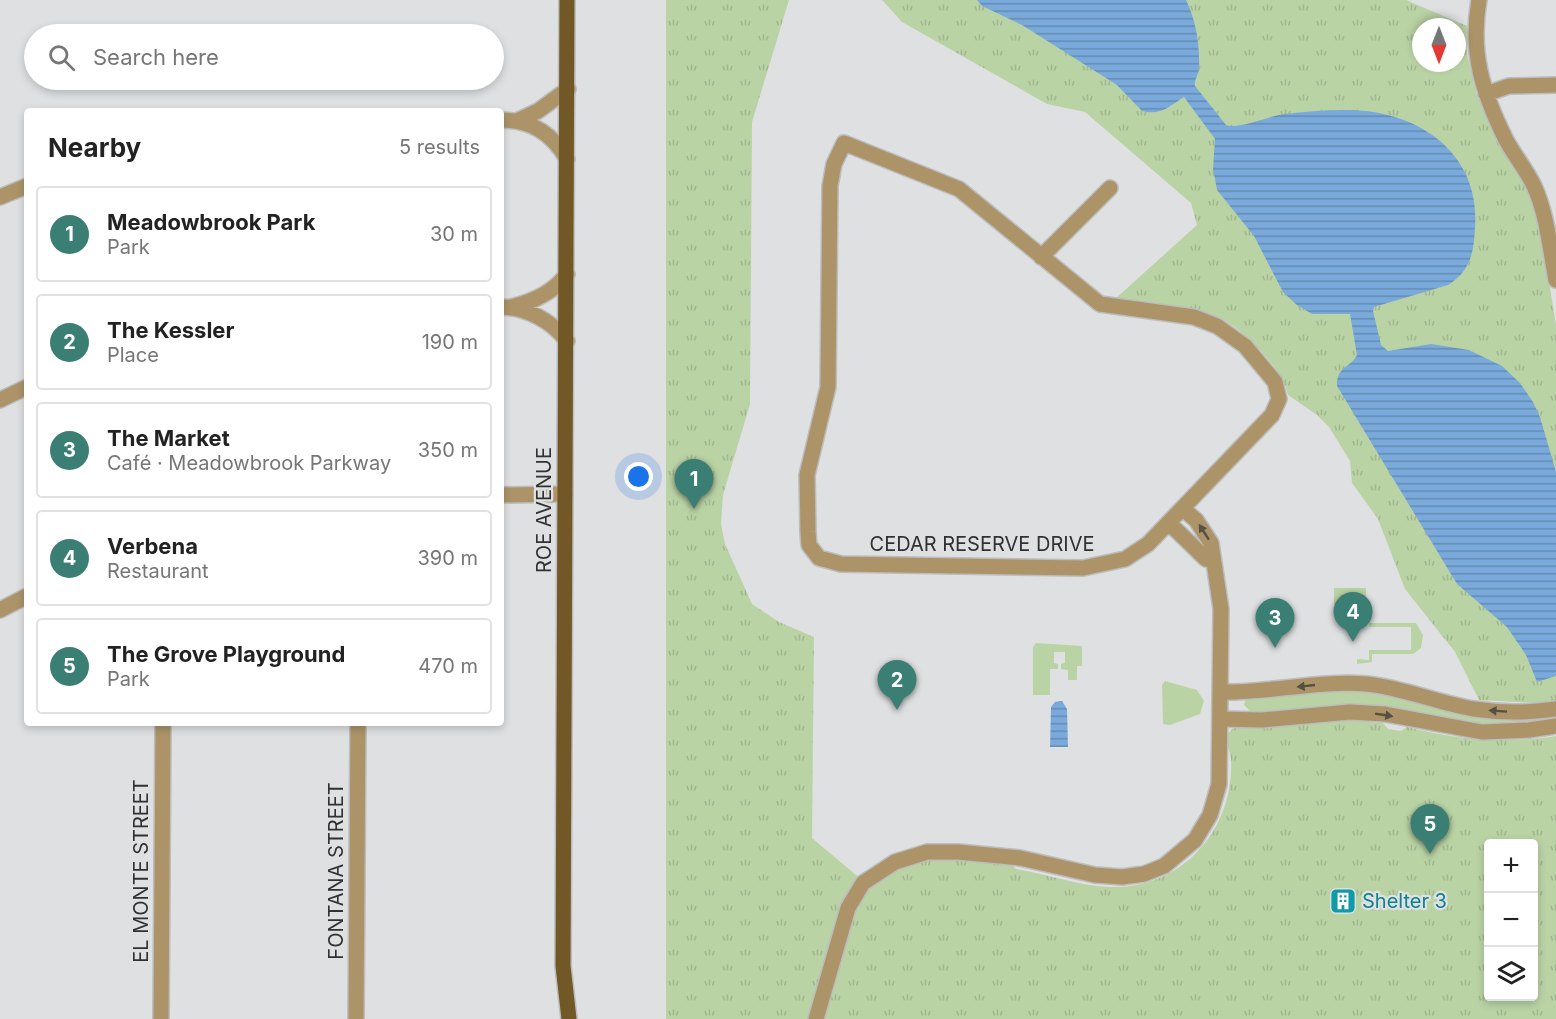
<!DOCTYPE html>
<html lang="en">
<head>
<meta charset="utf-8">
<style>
	:root { --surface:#fff; --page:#f2f2f2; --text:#222; --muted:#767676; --line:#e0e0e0; --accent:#3b7f74 }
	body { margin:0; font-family:Inter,sans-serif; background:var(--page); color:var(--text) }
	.controls { position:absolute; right:18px; bottom:18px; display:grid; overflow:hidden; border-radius:6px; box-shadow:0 3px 9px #0003 }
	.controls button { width:54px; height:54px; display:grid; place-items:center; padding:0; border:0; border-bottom:2px solid var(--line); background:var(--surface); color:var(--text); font:30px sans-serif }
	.compass { position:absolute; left:1412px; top:18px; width:54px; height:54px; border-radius:50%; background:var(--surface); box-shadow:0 3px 9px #0003; rotate:180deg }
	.you { position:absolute; left:639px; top:477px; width:21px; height:21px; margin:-15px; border:4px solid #fff; border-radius:50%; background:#1a73e8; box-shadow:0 0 0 9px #1a73e833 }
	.badge { display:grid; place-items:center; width:39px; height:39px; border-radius:50%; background:var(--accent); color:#fff; font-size:20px; font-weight:700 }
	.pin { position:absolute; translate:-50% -50px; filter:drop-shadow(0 2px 3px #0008) }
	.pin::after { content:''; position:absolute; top:32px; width:21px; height:18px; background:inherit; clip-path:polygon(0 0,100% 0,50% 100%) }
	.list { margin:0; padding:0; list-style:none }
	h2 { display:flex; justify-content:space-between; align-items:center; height:78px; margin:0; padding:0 24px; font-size:26px }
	h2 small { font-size:20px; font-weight:400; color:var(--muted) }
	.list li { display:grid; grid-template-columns:39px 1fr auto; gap:18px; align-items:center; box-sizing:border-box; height:96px; margin:0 12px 12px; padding:0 12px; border:2px solid var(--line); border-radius:6px }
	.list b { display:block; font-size:22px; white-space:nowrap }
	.list p { margin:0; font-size:20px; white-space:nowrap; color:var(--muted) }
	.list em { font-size:20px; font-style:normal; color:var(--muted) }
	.icon { flex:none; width:33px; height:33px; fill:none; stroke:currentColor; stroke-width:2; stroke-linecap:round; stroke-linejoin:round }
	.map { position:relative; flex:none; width:1556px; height:1019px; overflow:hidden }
	.search { position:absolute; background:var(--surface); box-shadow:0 3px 9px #0003; left:24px; top:24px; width:480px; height:66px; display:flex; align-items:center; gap:15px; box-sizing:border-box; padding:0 21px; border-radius:33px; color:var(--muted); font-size:22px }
	.panel { position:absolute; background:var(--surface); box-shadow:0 3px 9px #0003; left:24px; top:108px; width:480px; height:618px; border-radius:6px }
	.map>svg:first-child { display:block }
	.grass { fill:#bad3a5 }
	.park { fill:url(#park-tufts); fill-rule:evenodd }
	.water { fill:url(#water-rules) }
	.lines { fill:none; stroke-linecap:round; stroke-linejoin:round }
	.minor-casing { stroke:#bcbdbe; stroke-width:18 }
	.major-casing { stroke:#bcbdbe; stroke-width:18 }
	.minor { stroke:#ac9468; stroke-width:15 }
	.major { stroke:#715826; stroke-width:15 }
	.oneway { fill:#564f42 }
	.labels { text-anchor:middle; stroke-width:4.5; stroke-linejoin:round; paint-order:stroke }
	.street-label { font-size:20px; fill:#313132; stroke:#dfe0e1 }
	.culture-label { font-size:20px; fill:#0d838f; stroke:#dfe0e1; text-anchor:start }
</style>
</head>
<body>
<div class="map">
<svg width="1556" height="1019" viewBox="0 0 1556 1019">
	<defs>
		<pattern id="park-tufts" width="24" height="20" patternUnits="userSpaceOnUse" patternTransform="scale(1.5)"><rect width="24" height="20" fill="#bad3a5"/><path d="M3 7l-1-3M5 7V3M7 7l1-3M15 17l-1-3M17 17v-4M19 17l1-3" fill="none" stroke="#a0b68e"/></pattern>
		<pattern id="water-rules" width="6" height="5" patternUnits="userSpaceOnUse" patternTransform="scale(1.5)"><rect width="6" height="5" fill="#7aaadb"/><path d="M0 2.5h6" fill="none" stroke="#658bb2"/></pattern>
	</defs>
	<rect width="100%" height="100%" fill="#dfe0e1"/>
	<!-- grass -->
	<path class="grass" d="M1334,588H1366V605H1334Z
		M1369,623H1416L1423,635L1421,648L1413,654H1372V662L1357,664V659L1369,660V650H1411V627H1369Z
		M1036,643L1082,646V666H1077V680H1068V670L1061,669V664L1065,663V652H1054V663L1058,664V669H1050V695H1033V647Z
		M1165,681L1197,690L1204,701L1200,714L1170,725L1163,724L1162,685Z
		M1345,689L1556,714V721L1511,727L1251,712L1244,705L1246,698Z"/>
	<!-- park -->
	<path class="park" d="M666,0H789L752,122L750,404L723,495L721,524L725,544L752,604L779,622L814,637L812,838L869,886L904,864L939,857L1011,864L1016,869C1047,874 1079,886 1110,887C1181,890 1234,830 1231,761C1231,748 1219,735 1237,726L1346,720L1383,723L1388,729L1401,731L1407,727C1457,740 1505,744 1556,736V1019H666ZM1488,844H1534V996H1488Z
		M882,0H1406L1467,26V54L1476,92L1490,124L1529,190L1540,226L1556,325V704L1479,700L1455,652L1405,589L1378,519L1352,483L1350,461L1329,427L1317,415L1288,395C1284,377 1274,366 1262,352C1213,296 1178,313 1114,300L1197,225L1191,203L1085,112L1047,104L902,22ZM1421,27H1457V63H1421Z"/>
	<!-- water -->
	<path class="water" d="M977,0H1186C1196,20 1200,45 1199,68C1199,75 1194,79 1195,86L1226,125C1238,130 1269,116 1284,114C1303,112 1323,110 1343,110C1413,108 1481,150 1475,227C1474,251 1471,271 1448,285L1374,307L1373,311L1381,345L1388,351L1431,344L1469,350L1502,366L1520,383L1533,402L1540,417L1556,472V676L1537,682L1526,655L1507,627L1457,584L1337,386C1336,367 1350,368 1357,355L1350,314H1312L1297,305L1283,292L1254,236L1217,190L1213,169L1215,139L1184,97C1170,106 1160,116 1142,111L1117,85L1022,25L982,6Z
		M1062,701L1067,709L1068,747H1050L1051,707L1055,702Z"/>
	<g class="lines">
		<defs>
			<path id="minor" d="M1479,0C1470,52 1482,91 1505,138C1513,154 1526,169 1534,186C1547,214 1550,249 1556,280
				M1486,94L1509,86L1556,85
				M501,120C531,120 552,133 567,159
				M519,120L538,111L568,89
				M844,143L959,189L1100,304L1194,317L1217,326L1245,346L1275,382L1279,399L1272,415L1148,544L1125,559L1083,568L841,564L819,558L809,545L808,532L807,475L828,387L830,186L834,164Z
				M0,197L27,186
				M1041,257L1110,188
				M501,307C526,307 552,321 567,341
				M511,307C532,302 554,292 567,274
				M0,400L27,387
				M501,495L565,494
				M1169,523L1206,559L1213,561
				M0,610L27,596
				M1221,692C1270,693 1318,680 1367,684C1404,688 1438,703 1474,709C1501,713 1529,713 1556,709
				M1221,719L1262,720L1350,712L1385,714L1482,732L1529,730L1556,726
				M161,1019L163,723
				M356,1019L358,723
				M816,1019L848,908L863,883L895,862L927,852H958L1020,858L1095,875L1122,877L1144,874L1164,866L1195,840L1210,815L1219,784L1221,609L1211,543L1196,520L1183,509"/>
			<path id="major" d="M567,0L563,966L569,1019"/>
		</defs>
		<!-- minor casing -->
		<use href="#minor" class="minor-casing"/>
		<!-- major casing -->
		<use href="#major" class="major-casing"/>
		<!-- minor -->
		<use href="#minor" class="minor"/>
		<!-- major -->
		<use href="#major" class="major"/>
	</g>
	<!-- one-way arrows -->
	<defs><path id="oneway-solid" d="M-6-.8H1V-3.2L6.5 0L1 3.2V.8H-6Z" transform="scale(1.5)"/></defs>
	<g class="oneway">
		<use href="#oneway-solid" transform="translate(1204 532) rotate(-123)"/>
		<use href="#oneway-solid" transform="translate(1306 686) rotate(174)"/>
		<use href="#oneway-solid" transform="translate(1498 711) rotate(-176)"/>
		<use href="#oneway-solid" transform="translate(1384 715) rotate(9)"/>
	</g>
	<!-- icons -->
	<defs>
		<symbol id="building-square" viewBox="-11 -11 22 22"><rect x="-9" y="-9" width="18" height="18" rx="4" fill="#0f9aa8" stroke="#dfe0e1"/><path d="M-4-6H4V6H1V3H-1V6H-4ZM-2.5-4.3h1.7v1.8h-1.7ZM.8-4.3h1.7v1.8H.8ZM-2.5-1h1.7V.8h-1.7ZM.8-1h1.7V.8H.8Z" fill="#fff"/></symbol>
	</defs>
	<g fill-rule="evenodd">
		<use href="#building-square" x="1328" y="886" width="30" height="30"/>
	</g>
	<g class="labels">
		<!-- street labels -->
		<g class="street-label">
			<text transform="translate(544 510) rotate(-90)" y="7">ROE AVENUE</text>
			<text x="982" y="551">CEDAR RESERVE DRIVE</text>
			<text transform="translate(141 871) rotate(-90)" y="7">EL MONTE STREET</text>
			<text transform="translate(336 871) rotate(-90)" y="7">FONTANA STREET</text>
		</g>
		<!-- culture labels -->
		<g class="culture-label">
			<text x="1362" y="908">Shelter 3</text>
		</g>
	</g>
</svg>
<div class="controls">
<button>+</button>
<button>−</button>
<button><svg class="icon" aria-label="layers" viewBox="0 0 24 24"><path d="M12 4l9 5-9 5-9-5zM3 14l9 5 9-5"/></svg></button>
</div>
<svg class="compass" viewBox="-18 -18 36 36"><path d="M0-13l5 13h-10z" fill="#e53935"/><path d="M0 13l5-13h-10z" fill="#767676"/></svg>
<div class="you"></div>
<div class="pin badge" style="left:694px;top:509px">1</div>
<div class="pin badge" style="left:897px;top:710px">2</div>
<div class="pin badge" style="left:1275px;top:648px">3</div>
<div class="pin badge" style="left:1353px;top:642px">4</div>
<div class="pin badge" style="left:1430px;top:854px">5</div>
<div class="search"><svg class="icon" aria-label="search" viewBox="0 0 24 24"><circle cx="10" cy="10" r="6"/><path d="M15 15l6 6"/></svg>Search here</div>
<section class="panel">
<h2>Nearby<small>5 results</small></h2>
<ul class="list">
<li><span class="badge">1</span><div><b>Meadowbrook Park</b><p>Park</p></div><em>30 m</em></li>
<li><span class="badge">2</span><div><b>The Kessler</b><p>Place</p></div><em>190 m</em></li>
<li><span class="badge">3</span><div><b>The Market</b><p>Café · Meadowbrook Parkway</p></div><em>350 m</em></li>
<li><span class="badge">4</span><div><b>Verbena</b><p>Restaurant</p></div><em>390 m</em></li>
<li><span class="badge">5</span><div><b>The Grove Playground</b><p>Park</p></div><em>470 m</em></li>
</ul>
</section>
</div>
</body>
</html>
